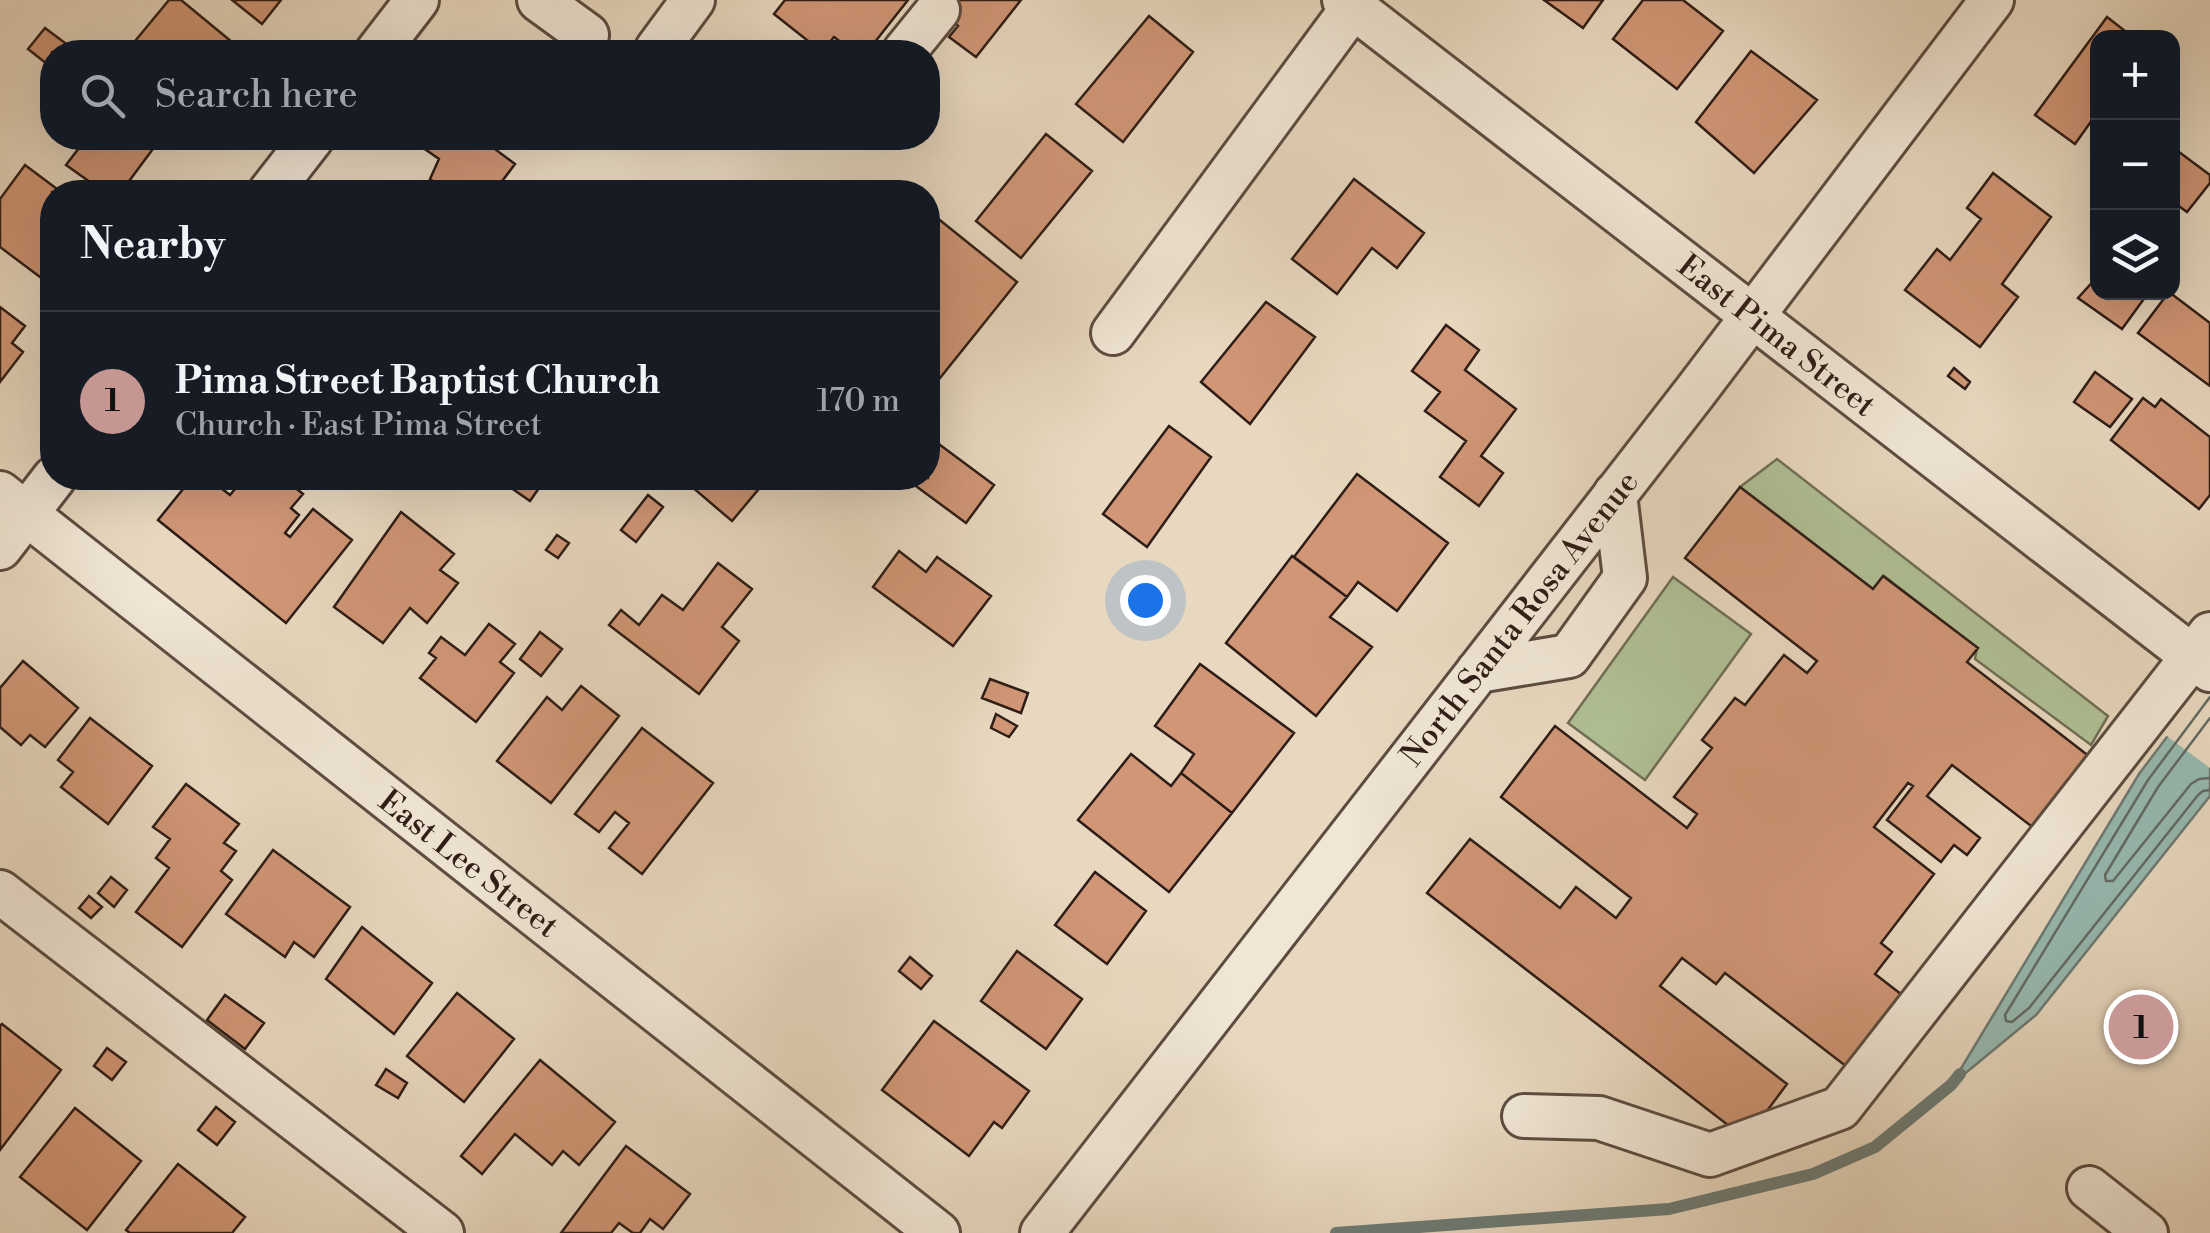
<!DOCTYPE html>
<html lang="en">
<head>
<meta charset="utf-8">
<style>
	:root { --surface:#171b24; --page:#20242c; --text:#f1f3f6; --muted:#9ea1a6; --line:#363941; --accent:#c59692 }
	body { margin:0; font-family:"Libre Bodoni",serif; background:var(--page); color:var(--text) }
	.controls { position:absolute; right:30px; top:30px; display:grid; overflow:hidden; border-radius:20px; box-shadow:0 10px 40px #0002 }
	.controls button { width:90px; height:90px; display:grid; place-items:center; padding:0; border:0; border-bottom:2px solid var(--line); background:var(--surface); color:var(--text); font:50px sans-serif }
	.you { position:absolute; left:1145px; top:600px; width:35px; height:35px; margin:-25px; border:8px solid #fff; border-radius:50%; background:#1a73e8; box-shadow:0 0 0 15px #1a73e833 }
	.badge { display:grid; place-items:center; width:65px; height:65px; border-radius:50%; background:var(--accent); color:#111; font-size:32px; font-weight:700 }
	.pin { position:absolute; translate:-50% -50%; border:5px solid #fff; box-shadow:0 2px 10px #0006 }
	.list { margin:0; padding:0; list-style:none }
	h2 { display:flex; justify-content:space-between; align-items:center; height:130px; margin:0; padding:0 40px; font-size:42px }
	h2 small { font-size:32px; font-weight:400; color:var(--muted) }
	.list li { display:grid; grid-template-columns:65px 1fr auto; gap:30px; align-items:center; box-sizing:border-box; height:180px; padding:0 40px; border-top:2px solid var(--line) }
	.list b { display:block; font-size:38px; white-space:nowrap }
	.list p { margin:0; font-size:32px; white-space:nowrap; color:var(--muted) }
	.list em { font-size:32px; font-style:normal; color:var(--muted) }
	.icon { flex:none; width:55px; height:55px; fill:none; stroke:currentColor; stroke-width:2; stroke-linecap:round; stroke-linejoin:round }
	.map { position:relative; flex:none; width:2210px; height:1233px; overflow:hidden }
	.search { position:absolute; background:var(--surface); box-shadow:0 10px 40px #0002; left:40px; top:40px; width:900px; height:110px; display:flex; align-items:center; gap:25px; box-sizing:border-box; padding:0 35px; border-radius:40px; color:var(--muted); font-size:38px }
	.panel { position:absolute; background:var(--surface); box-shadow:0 10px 40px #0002; left:40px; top:180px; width:900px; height:310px; border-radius:40px }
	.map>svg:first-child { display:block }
	.green { fill:#b0c096; stroke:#6f6e56; stroke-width:2.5 }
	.water { fill:#97bab2; stroke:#6d7b74; stroke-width:2.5 }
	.pier { fill:#e8d8bf }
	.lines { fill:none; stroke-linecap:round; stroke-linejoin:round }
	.shore { stroke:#626c64; stroke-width:2.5 }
	.stream { stroke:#6d7b74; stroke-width:12 }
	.building { fill:#d09676; stroke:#2e1d16; stroke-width:2.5 }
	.minor-casing { stroke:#5c4c40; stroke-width:48 }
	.minor { stroke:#f0e6d5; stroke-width:42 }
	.labels { text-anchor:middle; stroke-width:8; stroke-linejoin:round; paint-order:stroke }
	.street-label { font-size:32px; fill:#2e1d16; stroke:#f0e6d5 }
</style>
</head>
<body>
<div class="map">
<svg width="2210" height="1233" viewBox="0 0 2210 1233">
	<rect width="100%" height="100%" fill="#e8d8bf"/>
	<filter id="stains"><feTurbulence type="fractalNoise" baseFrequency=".002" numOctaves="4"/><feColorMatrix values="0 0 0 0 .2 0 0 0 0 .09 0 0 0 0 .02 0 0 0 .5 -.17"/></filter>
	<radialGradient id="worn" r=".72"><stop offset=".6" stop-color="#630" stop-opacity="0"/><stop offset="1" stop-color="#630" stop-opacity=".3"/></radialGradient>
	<!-- green -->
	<path class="green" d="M1777,459L2108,716L2091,745L1975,659L1977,648L1884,576L1873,589L1740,487Z
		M1673,577L1751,634L1645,780L1568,723Z"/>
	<!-- water -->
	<path class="water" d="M2210,680V796L2036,1015L1951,1085L2139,774Z"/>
	<!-- pier -->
	<path class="pier" d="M2210,675V768L2164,734L2206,677Z"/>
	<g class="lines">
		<!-- shore -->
		<path class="shore" d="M2210,697L2148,780L2005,1015L2006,1021L2012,1022L2029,1008L2198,795L2203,791L2210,790
			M2210,718L2158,787L2105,875L2106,881H2113L2191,784L2199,779L2210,778"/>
		<!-- stream -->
		<path class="stream" d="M1336,1233L1669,1209L1813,1174L1875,1147L1951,1085L1960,1074"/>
	</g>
	<!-- building -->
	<path class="building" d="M169,0H181L238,47L234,52H126Z
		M232,0H281L262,24Z
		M785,0H908L867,52H854L834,37L822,52L774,14Z
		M925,0H1021L976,57L949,37L958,26Z
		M1544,0H1603L1583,28Z
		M1643,0H1683L1723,31L1677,89L1613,39Z
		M1149,16L1193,52L1123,142L1076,104Z
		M2107,17L2134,38H2098V118L2095,116L2075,144L2035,115Z
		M45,28L77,52H52V68L28,49Z
		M1751,51L1817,100L1754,173L1696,122Z
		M1046,134L1092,171L1021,258L976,221Z
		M72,138H161L121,192H104L66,165L82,144Z
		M409,138H480L515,164L494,192H448L430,179L439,159Z
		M2179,152L2210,175V183L2187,212L2172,201V161Z
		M25,165L61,192H52V286L0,247V199Z
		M1993,173L2051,217L2002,284L2018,297L1980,347L1905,290L1937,249L1950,260L1981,219L1967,208Z
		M1354,179L1424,233L1397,268L1372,248L1337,294L1292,259Z
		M931,213L1017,282L928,393V217Z
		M2098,276V292H2141L2146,296L2122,329L2078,298Z
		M2169,292L2210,323V386L2138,333Z
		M1266,302L1315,337L1250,424L1201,382Z
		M0,307L25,326L12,343L23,352L0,382Z
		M1446,325L1479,350L1465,370L1516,409L1481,456L1503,473L1479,506L1440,477L1466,441L1425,411L1440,392L1412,371Z
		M1954,368L1970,382L1965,389L1948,376Z
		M2095,372L2132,399L2110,427L2074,402Z
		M2143,398L2155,407L2161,399L2210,437V495L2199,509L2111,440Z
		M1169,426L1211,457L1147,547L1103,514Z
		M928,436L994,485L966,523L905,478H928Z
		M1357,474L1448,543L1397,611L1358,582L1347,597L1294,557Z
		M192,478H208L230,495L244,478H283L303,494L291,508L299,515L285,533L290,537L313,509L352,540L286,623L158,520Z
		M507,478H546L530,501L504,483Z
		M700,478H768L732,521L692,487Z
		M1740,487L1873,589L1883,576L1978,648L1967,662L2090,757L2035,829L1952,765L1927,796L1980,838L1967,855L1954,845L1941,862L1887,820L1913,786L1908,783L1874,827L1934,874L1881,943L1892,952L1875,974L1906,998L1851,1070L1725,973L1716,984L1682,958L1660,986L1787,1084L1746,1139L1427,893L1470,839L1560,908L1576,887L1616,918L1631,898L1501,797L1555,726L1687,828L1697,814L1674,797L1712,748L1702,740L1735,698L1745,705L1784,655L1807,673L1817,661L1685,558Z
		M648,495L663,507L636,542L621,530Z
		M401,512L454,554L440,570L458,583L427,623L410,608L383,643L334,607Z
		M557,535L569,543L558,558L546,550Z
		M899,551L926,572L937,557L991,596L953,646L873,587Z
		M1292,556L1347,597L1330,617L1372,647L1316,716L1226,643Z
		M718,563L752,589L722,627L739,641L699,694L609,625L621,610L639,625L662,595L683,610Z
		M489,624L515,644L500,662L514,673L476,722L420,678L436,658L429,653L441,637L465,655Z
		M540,632L562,649L541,676L520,659Z
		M23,661L78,708L45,747L30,735L21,745L0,727V688Z
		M1200,664L1294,733L1232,813L1181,773L1194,754L1155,726Z
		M990,679L1028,693L1021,713L982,698Z
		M581,686L619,716L551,803L497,761L547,697L562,710Z
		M996,714L1017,726L1009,737L991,728Z
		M90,718L152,766L108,824L61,787L73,772L58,760Z
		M642,728L713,783L642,874L609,848L629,823L615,812L599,832L575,814Z
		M1131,754L1171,786L1181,773L1232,813L1169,892L1078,820Z
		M186,784L239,824L224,843L236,851L221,871L232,880L182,947L136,912L169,868L156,858L170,839L153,827Z
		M273,850L350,907L314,957L294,942L285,957L226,914Z
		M1095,872L1146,911L1107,964L1055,925Z
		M111,877L127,890L114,907L98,893Z
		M89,896L102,907L91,918L79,908Z
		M362,927L432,983L394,1034L326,979Z
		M1017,951L1082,999L1046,1049L981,1001Z
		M910,957L932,976L921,989L899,971Z
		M457,993L514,1039L464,1102L407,1056Z
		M225,995L264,1023L245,1049L207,1020Z
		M934,1021L1029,1091L1002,1128L994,1122L969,1156L882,1090Z
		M2,1024L61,1070L0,1150V1026Z
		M107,1048L126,1062L112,1080L94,1066Z
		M540,1060L615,1122L579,1165L563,1151L552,1165L515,1134L482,1174L461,1156Z
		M386,1069L407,1083L398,1098L376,1085Z
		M216,1107L235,1122L217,1145L198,1130Z
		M75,1108L141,1161L87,1230L20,1177Z
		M626,1146L690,1194L663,1229L650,1219L640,1233H633L619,1223L611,1233H561Z
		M178,1164L245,1217L232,1233H130L126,1230Z"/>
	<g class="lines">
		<defs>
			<path id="minor" d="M539,0L587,35
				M1344,0L2210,670
				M657,49L693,0
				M377,52L417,0
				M904,52L938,10
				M270,192L312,138
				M1113,333L1353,7
				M0,493L938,1233
				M0,548L54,478
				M1478,671L1569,656L1625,578L1615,494
				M0,892L442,1233
				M1524,1116L1599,1118L1710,1155L1840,1108L2210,634
				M2089,1188L2146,1233
				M1042,1233L1695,392L1992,0"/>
		</defs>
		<!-- minor casing -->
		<use href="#minor" class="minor-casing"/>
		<!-- minor -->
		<use href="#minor" class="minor"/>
	</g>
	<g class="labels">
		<!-- street labels -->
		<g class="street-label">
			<text transform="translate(1777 335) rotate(38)" y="11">East Pima Street</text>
			<text transform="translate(1519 618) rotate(-52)" y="11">North Santa Rosa Avenue</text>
			<text transform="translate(469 863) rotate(38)" y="11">East Lee Street</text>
		</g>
	</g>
	<rect width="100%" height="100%" filter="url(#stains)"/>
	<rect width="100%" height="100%" fill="url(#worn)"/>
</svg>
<div class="controls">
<button>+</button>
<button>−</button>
<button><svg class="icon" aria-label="layers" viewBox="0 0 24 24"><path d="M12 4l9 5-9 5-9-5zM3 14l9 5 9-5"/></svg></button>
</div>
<div class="you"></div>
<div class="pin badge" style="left:2141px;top:1027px">1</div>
<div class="search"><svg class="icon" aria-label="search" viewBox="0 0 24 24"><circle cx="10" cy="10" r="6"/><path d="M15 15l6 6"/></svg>Search here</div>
<section class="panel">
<h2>Nearby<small></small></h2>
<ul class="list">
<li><span class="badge">1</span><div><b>Pima Street Baptist Church</b><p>Church · East Pima Street</p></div><em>170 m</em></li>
</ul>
</section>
</div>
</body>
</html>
